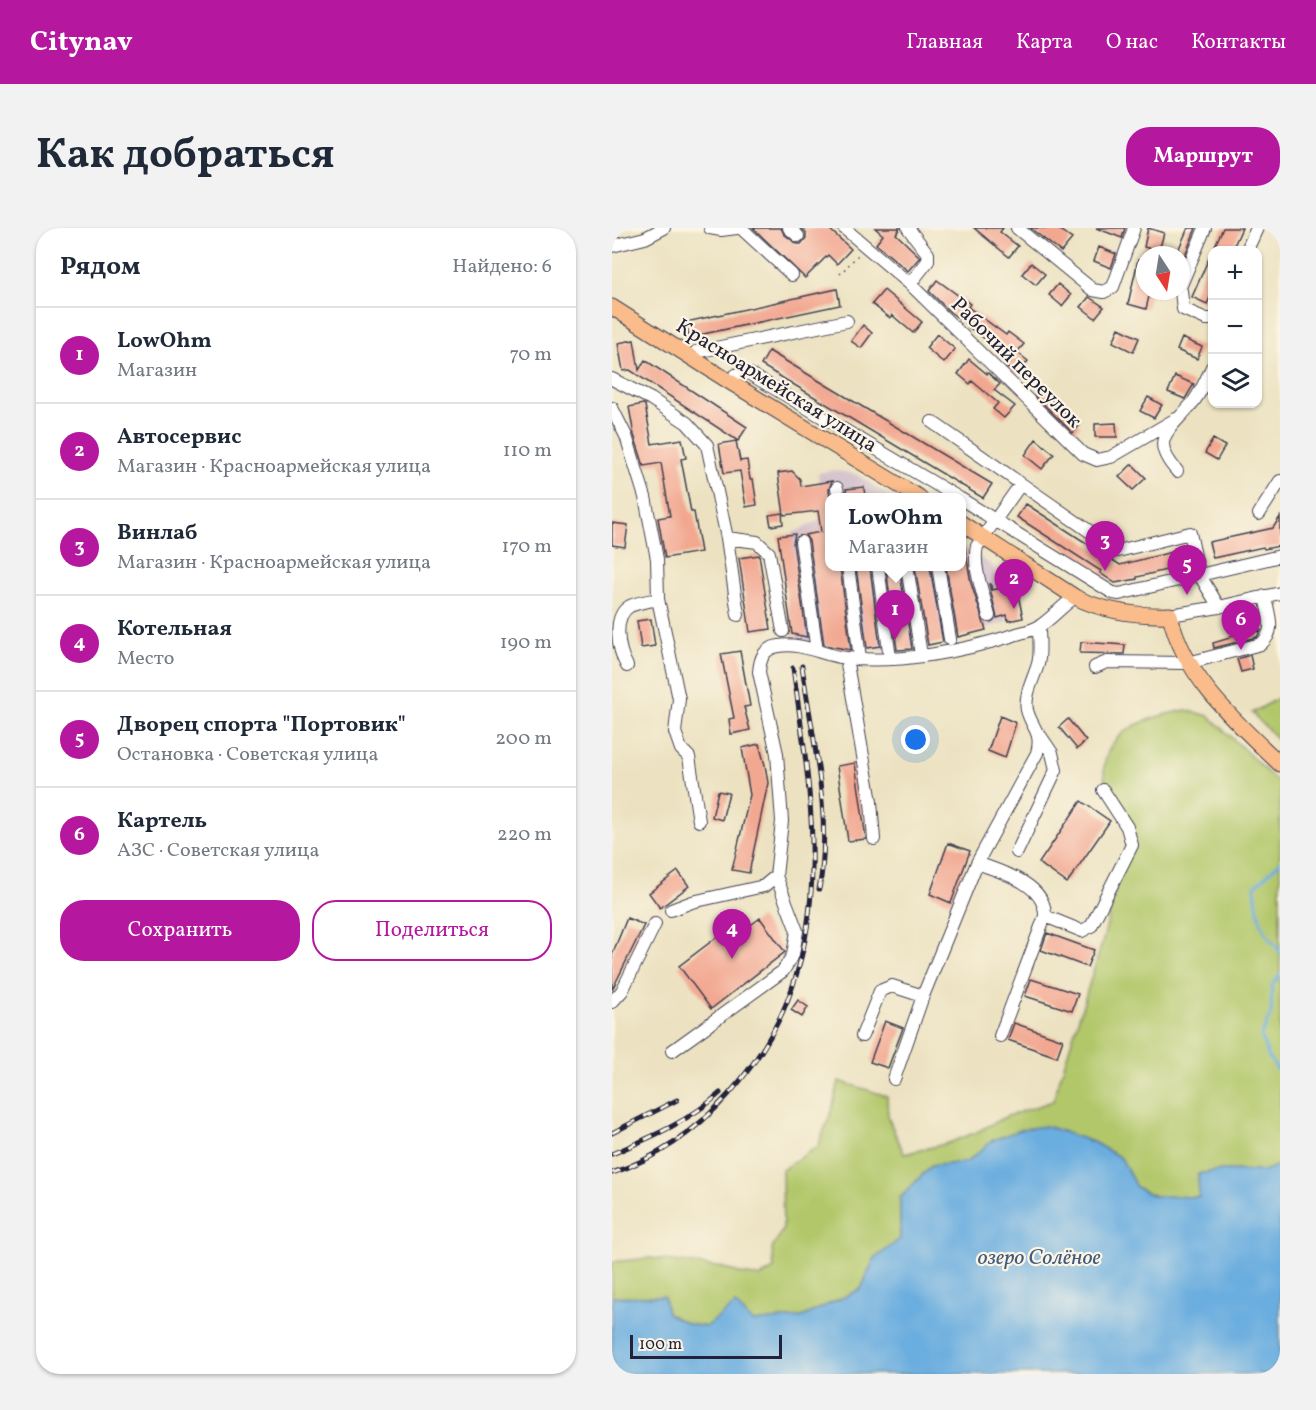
<!DOCTYPE html>
<html lang="ru">
<head>
<meta charset="utf-8">
<style>
	:root { --surface:#fff; --page:#f2f2f3; --text:#1f2937; --muted:#747a83; --line:#e0e1e3; --accent:#b5179e }
	body { margin:0; font-family:Vollkorn,serif; background:var(--page); color:var(--text) }
	.controls { position:absolute; right:18px; top:18px; display:grid; overflow:hidden; border-radius:12px; box-shadow:0 2px 4px #0004 }
	.controls button { width:54px; height:54px; display:grid; place-items:center; padding:0; border:0; border-bottom:2px solid var(--line); background:var(--surface); color:var(--text); font:30px sans-serif }
	.compass { position:absolute; left:524px; top:18px; width:54px; height:54px; border-radius:50%; background:var(--surface); box-shadow:0 2px 4px #0004; rotate:168deg }
	.scale { position:absolute; left:18px; bottom:15px; width:152px; box-sizing:border-box; padding-left:6px; border:3px solid #22223b; border-top:0; font-size:16px; line-height:21px; white-space:nowrap; color:#22223b; -webkit-text-stroke:4px #fcf5e5; paint-order:stroke }
	.you { position:absolute; left:304px; top:512px; width:21px; height:21px; margin:-15px; border:4px solid #fff; border-radius:50%; background:#1a73e8; box-shadow:0 0 0 9px #1a73e833 }
	.badge { display:grid; place-items:center; width:39px; height:39px; border-radius:50%; background:var(--accent); color:#fff; font-size:20px; font-weight:700 }
	.pin { position:absolute; translate:-50% -50px; filter:drop-shadow(0 2px 3px #0008) }
	.pin::after { content:''; position:absolute; top:32px; width:21px; height:18px; background:inherit; clip-path:polygon(0 0,100% 0,50% 100%) }
	.popup { position:absolute; left:213px; top:265px; width:141px; height:78px; box-sizing:border-box; display:grid; place-content:center; border-radius:12px; background:var(--surface); filter:drop-shadow(0 2px 4px #0005); font-size:20px; white-space:nowrap; color:var(--muted) }
	.popup b { font-size:22px; color:var(--text) }
	.popup::after { content:''; position:absolute; left:50%; top:100%; margin-left:-12px; border:12px solid transparent; border-top-color:var(--surface) }
	.list { margin:0; padding:0; list-style:none }
	h2 { display:flex; justify-content:space-between; align-items:center; height:78px; margin:0; padding:0 24px; font-size:26px }
	h2 small { font-size:20px; font-weight:400; color:var(--muted) }
	.list li { display:grid; grid-template-columns:39px 1fr auto; gap:18px; align-items:center; box-sizing:border-box; height:96px; padding:0 24px; border-top:2px solid var(--line) }
	.list b { display:block; font-size:22px; white-space:nowrap }
	.list p { margin:0; font-size:20px; white-space:nowrap; color:var(--muted) }
	.list em { font-size:20px; font-style:normal; color:var(--muted) }
	.actions { display:flex; gap:12px; padding:18px 24px }
	.actions a { flex:1; padding:14px 0; border:2px solid var(--accent); border-radius:24px; text-align:center; font-size:21px; color:var(--accent) }
	.actions .main { background:var(--accent); color:#fff }
	.icon { flex:none; width:33px; height:33px; fill:none; stroke:currentColor; stroke-width:2; stroke-linecap:round; stroke-linejoin:round }
	.map { position:relative; flex:none; width:668px; height:1146px; overflow:hidden; border-radius:24px }
	header { display:flex; align-items:center; gap:36px; box-sizing:border-box; height:84px; padding:0 30px; background:var(--accent); color:#fff }
	header strong { font-size:28px }
	nav { display:flex; gap:33px; margin-inline-start:auto; font-size:21px }
	.intro { display:flex; align-items:center; justify-content:space-between; box-sizing:border-box; height:144px; padding:0 36px }
	h1 { margin:0; font-size:42px }
	.button { padding:15px 27px; border-radius:24px; background:var(--accent); color:#fff; font-size:21px; font-weight:700 }
	main { display:flex; gap:36px; padding:0 36px }
	aside { flex:1; background:var(--surface); border-radius:24px; box-shadow:0 2px 4px #0004 }
	.map>svg:first-child { display:block }
	.industrial { fill:#d1bdcb }
	.green { fill:#b2c76b; stroke:#6a7453; stroke-width:1.5 }
	.water { fill:#6aaddf; stroke:#46688d; stroke-width:1.5 }
	.lines { fill:none; stroke-linecap:round; stroke-linejoin:round }
	.stream { stroke:#6aaddf; stroke-width:3 }
	.building { fill:#f2a791 }
	.minor-casing { stroke:#403f4f; stroke-width:14 }
	.major-casing { stroke:#403f4f; stroke-width:17 }
	.path { stroke:#403f4f; stroke-width:1.5; stroke-dasharray:1.5 4.5; stroke-linecap:butt }
	.minor { stroke:#fff; stroke-width:12 }
	.major { stroke:#f9bc8a; stroke-width:15 }
	.rail-casing { stroke:#22223b; stroke-width:5 }
	.rail { stroke:#fcf5e5; stroke-width:3; stroke-dasharray:9; stroke-linecap:butt }
	.labels { text-anchor:middle; stroke-width:4.5; stroke-linejoin:round; paint-order:stroke }
	.street-label { font-size:21px; fill:#22223b; stroke:#fcf5e5 }
	.water-label { font-size:22px; font-style:italic; fill:#3f5a7d; stroke:#fcf5e5 }
</style>
</head>
<body>
<header>
<strong>Citynav</strong>
<nav><a>Главная</a><a>Карта</a><a>О нас</a><a>Контакты</a></nav>
</header>
<div class="intro"><h1>Как добраться</h1><a class="button">Маршрут</a></div>
<main>
<aside>
<h2>Рядом<small>Найдено: 6</small></h2>
<ul class="list">
<li><span class="badge">1</span><div><b>LowOhm</b><p>Магазин</p></div><em>70 m</em></li>
<li><span class="badge">2</span><div><b>Автосервис</b><p>Магазин · Красноармейская улица</p></div><em>110 m</em></li>
<li><span class="badge">3</span><div><b>Винлаб</b><p>Магазин · Красноармейская улица</p></div><em>170 m</em></li>
<li><span class="badge">4</span><div><b>Котельная</b><p>Место</p></div><em>190 m</em></li>
<li><span class="badge">5</span><div><b>Дворец спорта &quot;Портовик&quot;</b><p>Остановка · Советская улица</p></div><em>200 m</em></li>
<li><span class="badge">6</span><div><b>Картель</b><p>АЗС · Советская улица</p></div><em>220 m</em></li>
</ul>
<div class="actions"><a class="main">Сохранить</a><a>Поделиться</a></div>
</aside>
<div class="map">
<svg width="668" height="1146" viewBox="0 0 668 1146">
	<rect width="100%" height="100%" fill="#fcf5e5"/>
	<filter id="ink" filterUnits="userSpaceOnUse"><feTurbulence type="fractalNoise" baseFrequency=".0167" numOctaves="2"/><feDisplacementMap in="SourceGraphic" scale="12" xChannelSelector="R" yChannelSelector="G"/><feConvolveMatrix kernelMatrix="1 2 1 2 8 2 1 2 1" color-interpolation-filters="sRGB"/></filter>
	<filter id="wash" filterUnits="userSpaceOnUse"><feTurbulence type="fractalNoise" baseFrequency=".008" numOctaves="4" result="noise"/><feDisplacementMap in="SourceGraphic" scale="24" xChannelSelector="R" yChannelSelector="G"/><feGaussianBlur stdDeviation="1.35" result="paint"/><feColorMatrix in="noise" values="0 0 0 0 0 0 0 0 0 0 0 0 0 0 0 0 0 1.4 0 .05"/><feComposite in="paint" operator="in"/></filter>
	<g filter="url(#wash)">
		<rect width="100%" height="100%" fill="#ece2c1"/>
		<!-- industrial -->
		<path class="industrial" d="M223,242L245,247L279,269L217,270V338H349V317L382,339L395,394L302,420L277,423L220,419L184,412L172,309L211,291L206,245Z"/>
		<!-- green -->
		<path class="green" d="M668,469V514L640,485Z
			M574,482L597,488L668,556V937L651,943L610,942L586,946L588,969L543,968L524,959L509,930L481,914L434,898L381,912L355,934L319,938L288,970V1012L262,1031L249,1061L190,1089L141,1094L123,1077L95,1099L76,1096L13,1068L0,1069V1034L39,1030L112,1040L130,1046L148,1049L162,1041L160,1021L171,1001L170,942L206,918L220,882L227,853L275,868L276,889L292,926L337,915L365,904L393,889L441,873L491,712L520,598C513,587 496,565 493,553C485,503 536,489 574,482Z"/>
		<!-- water -->
		<path class="water" d="M434,898L481,914L509,930L524,959L542,968L587,969L586,946L610,942L651,943L668,937V1146H0V1069L52,1068L55,1085L76,1096L94,1099L123,1076L141,1094L190,1089L249,1061L262,1031L288,1011V970L319,938L355,934L381,912L410,901Z"/>
		<g class="lines">
			<!-- stream -->
			<path class="stream" d="M668,634L643,658C644,672 646,693 654,705C658,713 665,717 668,725
				M668,746L660,758L659,786L649,808L657,830L668,845"/>
		</g>
		<g id="blocks">
			<!-- building -->
			<path class="building" d="M141,0H169L172,6L185,16H189L194,10V5L189,0H216L239,21L225,36L216,27L193,50Z
				M263,0H288L284,6L308,29L296,43L264,16L271,7Z
				M362,0H391L388,4L406,18L397,29Z
				M418,0H445L460,11L449,24Z
				M484,0H513L510,10Z
				M536,0L552,5L547,23L532,19Z
				M576,0H584L573,27H564Z
				M611,0H630L620,22H601Z
				M487,19L504,26L499,40L482,33Z
				M600,23V65L595,76L580,69Z
				M526,32L533,34V63L538,64L534,81L516,76Z
				M419,35L433,46L424,57L410,46Z
				M325,52L358,76L356,79L394,107L396,104L412,116L400,130L356,99L357,98L338,84L317,63Z
				M446,56L459,67L450,78L437,67Z
				M225,61L228,77L77,109L74,94Z
				M272,62L310,94L301,105L280,87L278,90L260,76Z
				M477,69L492,79L483,90L469,79Z
				M251,97L260,105L249,120L239,113Z
				M507,100L527,110L521,124L501,114Z
				M325,106L343,121L332,135L314,120Z
				M570,110L590,119L585,131L565,122Z
				M22,112L27,142L33,132L135,199L126,213L18,142L11,143L6,115Z
				M157,123L380,256L371,270L149,137Z
				M406,125L416,133L405,147L394,139Z
				M357,131L375,146L376,145L388,156L382,162L403,178L392,190L381,181L386,175L360,153L358,156L346,146Z
				M563,148L582,156L573,171L556,164Z
				M430,159L443,169L439,173L468,197L461,205L423,168Z
				M536,169L550,177L542,190L528,183Z
				M31,176L33,177L40,216L70,211L74,230L69,231L79,284H82L89,324L53,330L46,290L58,288L49,235L32,238L22,207L17,179Z
				M504,195L505,209H483V196Z
				M424,211L442,226L430,241L413,227Z
				M601,211L613,218L605,232L593,225Z
				M124,213L128,233L135,232L138,251H141L145,277L134,279L128,243L112,245L107,216Z
				M520,236L534,250L521,262L507,249Z
				M180,243L188,251L189,258L220,253L217,261L218,270L217,339H228L239,422L212,417L197,313L193,307L209,304L206,283L172,287L166,245Z
				M252,259L253,270H235L234,261Z
				M414,276L508,337L572,321L575,337L525,349V351L503,355L488,345L489,343L405,289Z
				M170,285L171,296L159,298L157,287Z
				M668,289V318L652,321L651,319L601,330L597,314L661,300Z
				M0,295L16,297L13,319L0,317Z
				M183,306L181,315L195,409L180,406L166,308Z
				M349,321H353L359,355L374,402L346,409L334,339H349Z
				M147,327L159,401L138,404L127,330Z
				M244,339H258L268,418L255,420Z
				M274,339H287L300,421L285,422Z
				M303,339H318L331,414L316,417Z
				M377,356H379L380,362L404,357L411,390L396,393L395,387L385,390Z
				M39,391L43,418L29,420L25,393Z
				M649,402L645,409L602,420L601,415L618,410V408Z
				M469,414L513,417L512,426L468,425Z
				M128,423L138,478L132,479L138,502L119,506L117,491L122,490L109,426Z
				M638,427L641,441L629,444L625,431Z
				M388,488L404,495L393,530L376,523Z
				M456,491L474,513L465,521L447,499Z
				M147,516L153,537L156,555L137,645L120,642L138,567L130,520Z
				M243,535L254,611L236,613L225,538Z
				M106,563L117,565L110,592L100,589Z
				M469,573L498,593L455,655L427,635Z
				M336,615L358,623L339,675L318,666Z
				M66,643L77,658L48,680L37,665Z
				M15,690L32,697L0,762V727Z
				M148,690L173,724L99,781L67,738L109,706L115,715Z
				M435,705L482,722L475,739L429,722Z
				M419,751L466,766L460,783L413,768Z
				M186,772L196,779L190,789L179,782Z
				M273,793L291,800L276,840L258,834Z
				M402,795L451,812L445,829L396,812Z"/>
		</g>
	</g>
	<g filter="url(#ink)">
		<use href="#blocks" fill-opacity="0" stroke="#403f4f" stroke-width="1.5"/>
		<g class="lines">
			<defs>
				<path id="minor" d="M98,0L109,2L125,0
					M129,0L180,47
					M177,0L186,8
					M232,0L298,56L471,226L485,232L499,229L564,191
					M296,0L316,26V33L298,56
					M405,0L481,62L492,64L501,59L522,0
					M0,18L33,10L52,0
					M635,22L645,0
					M569,57L593,0
					M569,63L571,81L594,91H600
					M79,129L84,124L235,93
					M0,151L39,171L75,195L95,217L115,310L145,314L157,325L171,403
					M118,154C123,145 128,144 138,146L347,270
					M0,180L14,208L33,269L45,331L46,371L67,471L63,504L69,521L77,529L87,593
					M320,194L506,323L578,305L587,346L607,379
					M565,243C538,213 555,204 576,180C587,169 594,152 600,139
					M225,260L227,270
					M349,271L501,365L507,366L668,328
					M647,286L668,253
					M115,310L126,387
					M189,314L205,423
					M236,338L248,430
					M266,338L278,431
					M295,338L309,427
					M326,338L338,411
					M558,387L607,379L668,365
					M377,388C372,367 360,339 365,318L408,257
					M234,430L259,574L262,611
					M15,438C6,422 0,388 18,378C26,374 37,373 46,371
					M483,439L495,434L576,435L649,416C665,402 656,387 653,368
					M405,624L444,542L440,525L427,506
					M365,635C390,644 434,656 433,688L388,808
					M59,682L80,674L152,658L164,648L170,593L165,526L147,444C148,430 152,420 167,418C190,414 212,428 234,430C287,436 352,423 402,407C410,404 420,403 428,398C439,391 450,378 463,369
					M433,688L470,703L479,698L520,617L515,599L491,562
					M0,774L10,763L43,696
					M250,808L268,763L280,758L311,768
					M60,823L171,743L181,727L185,703L164,648
					M282,851L311,768L365,635L425,525C431,504 419,499 415,482C412,467 422,450 426,436C429,425 427,411 427,399"/>
				<path id="major" d="M0,79L118,154L308,270
					M349,295L463,369C493,384 524,388 558,387C572,449 623,493 668,536"/>
			</defs>
			<!-- minor casing -->
			<use href="#minor" class="minor-casing"/>
			<!-- major casing -->
			<use href="#major" class="major-casing"/>
			<!-- path -->
			<path class="path" d="M228,46L246,27"/>
			<!-- minor -->
			<use href="#minor" class="minor"/>
			<!-- major -->
			<use href="#major" class="major"/>
			<defs>
				<path id="rail" d="M190,438C200,507 221,593 207,661
					M0,905L65,872
					M0,926C37,910 78,893 108,865
					M0,945C46,930 84,903 116,867C229,741 203,593 181,440"/>
			</defs>
			<!-- rail casing -->
			<use href="#rail" class="rail-casing"/>
			<!-- rail -->
			<use href="#rail" class="rail"/>
		</g>
	</g>
	<g class="labels">
		<!-- street labels -->
		<g class="street-label">
			<text transform="translate(405 134) rotate(45)" y="7">Рабочий переулок</text>
			<text transform="translate(165 157) rotate(32)" y="7">Красноармейская улица</text>
		</g>
		<!-- water labels -->
		<g class="water-label">
			<text x="427" y="1036">озеро Солёное</text>
		</g>
	</g>
</svg>
<div class="controls">
<button>+</button>
<button>−</button>
<button><svg class="icon" aria-label="layers" viewBox="0 0 24 24"><path d="M12 4l9 5-9 5-9-5zM3 14l9 5 9-5"/></svg></button>
</div>
<svg class="compass" viewBox="-18 -18 36 36"><path d="M0-13l5 13h-10z" fill="#e53935"/><path d="M0 13l5-13h-10z" fill="#747a83"/></svg>
<div class="scale">100 m</div>
<div class="you"></div>
<div class="pin badge" style="left:283px;top:412px">1</div>
<div class="popup"><b>LowOhm</b>Магазин</div>
<div class="pin badge" style="left:402px;top:381px">2</div>
<div class="pin badge" style="left:493px;top:343px">3</div>
<div class="pin badge" style="left:120px;top:731px">4</div>
<div class="pin badge" style="left:575px;top:367px">5</div>
<div class="pin badge" style="left:629px;top:422px">6</div>
</div>
</main>
</body>
</html>
